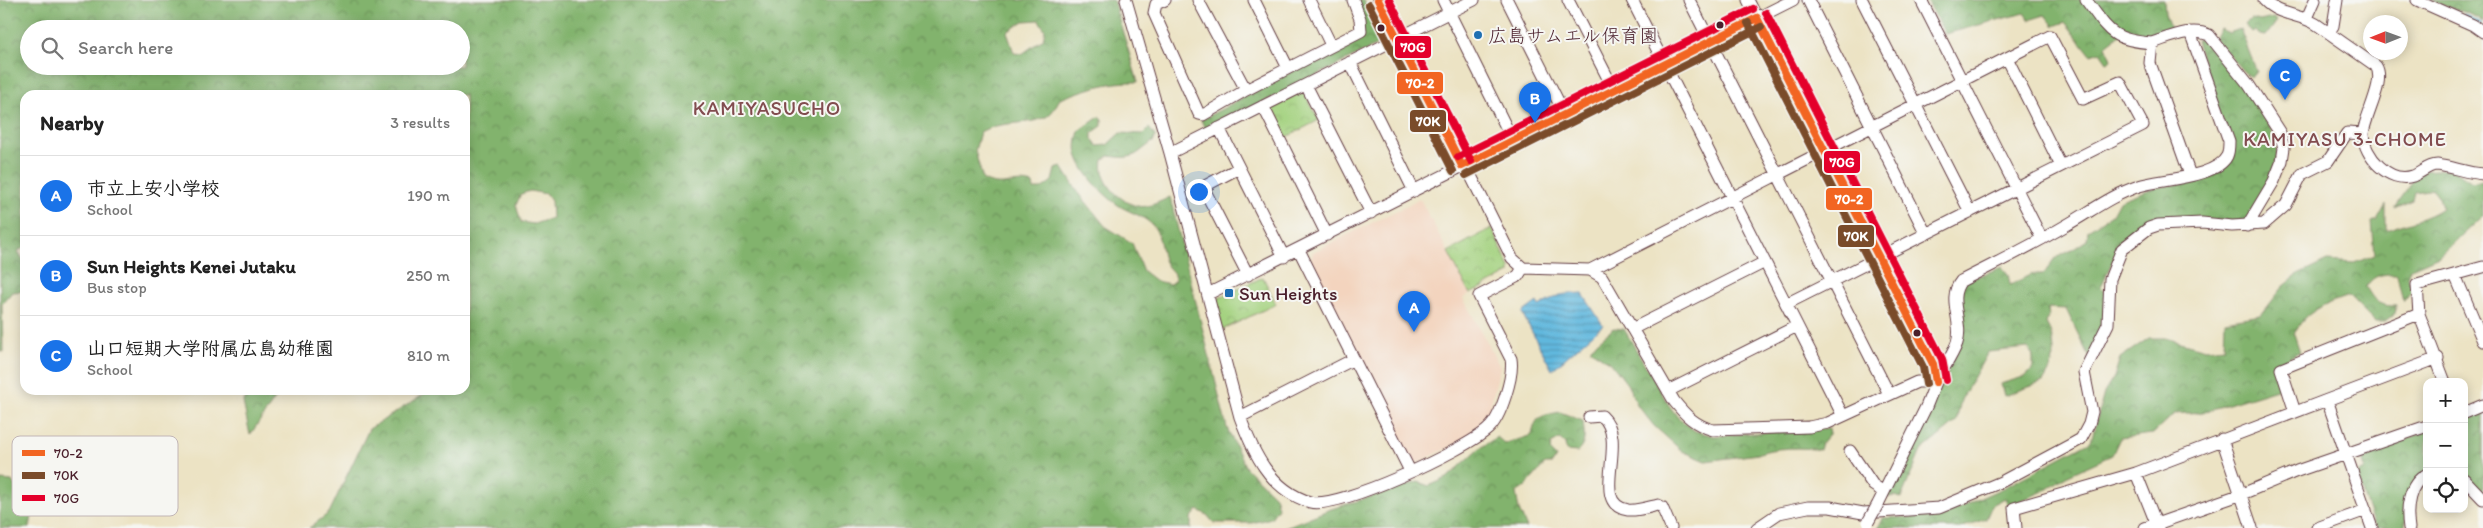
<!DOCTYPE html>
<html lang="en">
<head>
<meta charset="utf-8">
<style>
	:root { --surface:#fff; --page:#f6f6f6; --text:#222; --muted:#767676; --line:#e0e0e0; --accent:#1a73e8 }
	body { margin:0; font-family:Itim,"Klee One",sans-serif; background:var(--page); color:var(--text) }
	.controls { position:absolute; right:15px; bottom:15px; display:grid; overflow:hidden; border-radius:10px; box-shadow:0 2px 12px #0003 }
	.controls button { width:45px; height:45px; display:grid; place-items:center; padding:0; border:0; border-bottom:1px solid var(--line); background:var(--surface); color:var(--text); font:25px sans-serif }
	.compass { position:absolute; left:2363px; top:15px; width:45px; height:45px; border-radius:50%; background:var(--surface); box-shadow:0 2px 12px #0003; rotate:269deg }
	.you { position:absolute; left:1198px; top:191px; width:18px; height:18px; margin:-12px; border:4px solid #fff; border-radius:50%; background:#1a73e8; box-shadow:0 0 0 8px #1a73e833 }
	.badge { display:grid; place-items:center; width:32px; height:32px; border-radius:50%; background:var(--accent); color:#fff; font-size:16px; font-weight:700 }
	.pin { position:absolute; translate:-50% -41px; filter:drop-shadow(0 1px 2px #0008) }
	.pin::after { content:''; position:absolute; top:26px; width:18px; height:15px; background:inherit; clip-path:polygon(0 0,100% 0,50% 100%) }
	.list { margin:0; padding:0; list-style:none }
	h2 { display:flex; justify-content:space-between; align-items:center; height:65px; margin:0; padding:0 20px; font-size:21px }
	h2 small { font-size:16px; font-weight:400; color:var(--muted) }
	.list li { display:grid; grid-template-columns:32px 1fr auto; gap:15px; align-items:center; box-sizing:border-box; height:80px; padding:0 20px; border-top:1px solid var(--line) }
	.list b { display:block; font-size:19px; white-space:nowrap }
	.list p { margin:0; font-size:16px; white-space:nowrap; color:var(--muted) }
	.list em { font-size:16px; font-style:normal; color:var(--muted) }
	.icon { flex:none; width:28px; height:28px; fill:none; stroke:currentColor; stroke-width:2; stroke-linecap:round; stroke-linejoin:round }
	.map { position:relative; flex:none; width:2483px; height:528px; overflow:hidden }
	.search { position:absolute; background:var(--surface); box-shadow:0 2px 12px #0003; left:20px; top:20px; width:450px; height:55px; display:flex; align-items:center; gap:12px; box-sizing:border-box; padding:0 18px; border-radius:28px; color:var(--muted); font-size:19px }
	.panel { position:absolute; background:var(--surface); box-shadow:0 2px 12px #0003; left:20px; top:90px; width:450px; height:305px; border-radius:15px }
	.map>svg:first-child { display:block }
	.built { fill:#f3d4be }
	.forest { fill:url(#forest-crowns); stroke:#66694c; fill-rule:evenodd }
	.park { fill:url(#park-crowns); stroke:#767854 }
	.water { fill:url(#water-rules); stroke:#566c84 }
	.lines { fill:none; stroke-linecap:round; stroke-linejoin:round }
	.stream { stroke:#61b8de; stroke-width:2.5 }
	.minor-casing { stroke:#623c42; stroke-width:13 }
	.minor { stroke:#fff; stroke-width:11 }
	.minor-bridge-casing { stroke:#623c42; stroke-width:13; stroke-linecap:butt }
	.minor-bridge { stroke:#fff; stroke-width:11 }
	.bus-1-casing { stroke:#f6f6f2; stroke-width:11 }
	.bus-2-casing { stroke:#f6f6f2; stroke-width:11 }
	.bus-3-casing { stroke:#f6f6f2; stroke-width:11 }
	.bus-1 { stroke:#f26522; stroke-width:8 }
	.bus-2 { stroke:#7a4b2a; stroke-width:8 }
	.bus-3 { stroke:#e4002b; stroke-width:8 }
	.bus-dot { fill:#4a1f2b; stroke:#f6f6f2; stroke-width:2 }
	.poi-dot { fill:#1f6fb2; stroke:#f6f6f2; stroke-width:2 }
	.labels { text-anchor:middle; stroke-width:4; stroke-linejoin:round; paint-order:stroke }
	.poi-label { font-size:19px; fill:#4a1f2b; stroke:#f6f6f2; text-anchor:start }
	.neighbourhood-label { font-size:20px; letter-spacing:1px; fill:#824c4f; stroke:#f6f6f2 }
	.key { fill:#f6f6f2; stroke:#c2b6b6; stroke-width:1 }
	.key-label { font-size:14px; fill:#4a1f2b }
	.line-badge { stroke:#f6f6f2; stroke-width:2 }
	.badge-label { font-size:14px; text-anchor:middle; font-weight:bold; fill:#fff }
</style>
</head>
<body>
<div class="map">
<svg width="2483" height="528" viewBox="0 0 2483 528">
	<defs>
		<pattern id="forest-crowns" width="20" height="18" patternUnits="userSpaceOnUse" patternTransform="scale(1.25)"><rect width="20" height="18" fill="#82b36d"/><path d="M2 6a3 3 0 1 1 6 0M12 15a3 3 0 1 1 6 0" fill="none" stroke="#6c915a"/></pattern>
		<pattern id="park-crowns" width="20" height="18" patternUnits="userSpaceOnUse" patternTransform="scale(1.25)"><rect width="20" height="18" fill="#a3d17e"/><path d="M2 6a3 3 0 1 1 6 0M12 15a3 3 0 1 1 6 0" fill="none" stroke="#8eb36d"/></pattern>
		<pattern id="water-rules" width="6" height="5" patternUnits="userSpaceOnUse" patternTransform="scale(1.25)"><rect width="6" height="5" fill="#61b8de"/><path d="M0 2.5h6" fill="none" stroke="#5295b4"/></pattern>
	</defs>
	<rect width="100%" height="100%" fill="#f6f6f2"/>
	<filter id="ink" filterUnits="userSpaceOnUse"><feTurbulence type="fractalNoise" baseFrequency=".02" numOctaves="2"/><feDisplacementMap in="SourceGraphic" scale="10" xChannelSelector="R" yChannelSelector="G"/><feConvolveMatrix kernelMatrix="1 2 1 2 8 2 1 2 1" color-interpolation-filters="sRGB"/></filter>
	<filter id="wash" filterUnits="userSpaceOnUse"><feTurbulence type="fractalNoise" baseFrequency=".0096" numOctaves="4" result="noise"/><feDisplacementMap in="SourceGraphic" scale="20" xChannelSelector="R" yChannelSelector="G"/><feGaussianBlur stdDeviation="1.12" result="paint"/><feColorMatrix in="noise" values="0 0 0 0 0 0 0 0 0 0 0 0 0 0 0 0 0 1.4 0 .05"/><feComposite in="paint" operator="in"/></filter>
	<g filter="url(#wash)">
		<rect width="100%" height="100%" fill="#ece3c4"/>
		<!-- built -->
		<path class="built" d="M1420,199L1470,294L1463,298L1500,367L1487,419L1468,436L1452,446L1417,463L1410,461L1310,261L1313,252Z"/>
		<!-- forest -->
		<path class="forest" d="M0,0H1113L1138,82C1110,81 1086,89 1060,99C1056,105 1053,113 1046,117C1028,126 1001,120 980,132L975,151L983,180C1004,190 1012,178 1033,184L1034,189H1041L1052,181L1055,169L1062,167L1078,192L1105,226L1132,243L1143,271L1156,281L1170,284L1175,280C1175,271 1170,271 1166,264C1160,253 1162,238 1154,227C1146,217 1132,213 1121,207C1105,197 1082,173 1077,154C1075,146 1077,139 1079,131L1099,117L1102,120V126L1092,133V139L1097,146L1107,145L1120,133L1143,134L1149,128L1155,136L1154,141C1134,155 1136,160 1109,156L1103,160C1099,180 1117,200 1137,206C1147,209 1161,201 1170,197L1227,428L1246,468L1275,496L1278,508L1271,518L1252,523H1214L1207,515L1198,510L1191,518V528H309L329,513L369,429L426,393L423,390H465V95H25V247L18,251L25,263V291L12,292L2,304L3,352L0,351ZM1039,20L1045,30L1043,39L1022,54L1014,53L1007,32L1024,21ZM29,29H461V66H29ZM530,191L546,194L551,201L552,218L534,224L521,222L516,205L521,194Z
			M1356,0H1364L1383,42L1206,131L1201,120L1363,34Z
			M1927,0H2164L2165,13L2171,31L2148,37L2124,31L2106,45L2111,60L2107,62L2100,52L2091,55L2065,22L2054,26L2045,15L2029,20L2024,13L1945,34Z
			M2431,0H2483V22C2469,10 2447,9 2431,0Z
			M2273,18L2277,21L2266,36L2260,35L2255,31L2252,33L2244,24L2252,19L2260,21Z
			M2220,29L2229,33L2240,29L2257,72L2250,77L2244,72L2214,38Z
			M2205,37L2214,46C2235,75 2278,121 2277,158C2276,181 2257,204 2246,223L2162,218L2144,222L2130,232L2119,246L2101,287C2118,306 2097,338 2089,357L2066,309L2048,308L2049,316L2046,323C2057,345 2057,361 2043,382L2004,396L2001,384C2013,379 2034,378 2033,363C2033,356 2033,353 2028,348L1988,352L1961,400L1956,422L1921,451L1901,498L1894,496L1881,499L1961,344L1958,290L1963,282L2002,267L2008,274L2010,285L2032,274H2044L2054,259L2072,250L2087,240L2088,230L2112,214L2119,201C2131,196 2143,191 2156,188C2185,182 2216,182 2232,155L2196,40Z
			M2453,169L2472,182L2483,180V215L2441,255L2411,268L2408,277L2412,290L2403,302L2397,274C2383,274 2374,274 2366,287C2375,302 2378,306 2396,306L2395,314L2385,322H2375L2349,296C2325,304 2305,311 2294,334L2300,352L2274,366L2280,388L2203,412L2174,414L2153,434L2120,438L2112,455L2066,476L2046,490L2008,506L2005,498L1992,505L1986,519L1960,528H1878L1883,518L1941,516L2007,486L2091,441L2104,393L2114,377L2120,358L2149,338H2165L2206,349L2224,347L2225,321L2261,315L2283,287L2298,275L2327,261L2354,263L2375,255L2372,222L2377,220L2386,204V230C2402,224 2429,218 2442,208L2439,197L2433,189L2415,192L2413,200L2394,208L2412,183L2413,176L2421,171Z
			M1614,328L1624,329L1668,404L1679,419L1695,431L1714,436L1829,428L1830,433L1822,442L1820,450C1805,447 1771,447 1758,454L1706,461L1682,451L1654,426L1638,406L1627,384L1611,363L1591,350V347Z
			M251,390H295L275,399L250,435L243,402Z
			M2483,410V495L2464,475V417Z
			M1560,412L1583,421C1584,433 1587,444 1577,452L1566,451L1565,444L1560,439L1551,444L1550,451L1556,457L1552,464H1545L1525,487L1516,493L1519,510L1527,528H1283L1328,510L1418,482L1429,486L1447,478L1480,448L1497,437L1505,444L1532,435C1536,415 1541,416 1560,412Z
			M2427,431V472L2421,475L2404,528H2375L2356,474L2365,470L2362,456Z
			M0,480L12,481L32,516L30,528H0Z"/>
		<!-- park -->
		<path class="park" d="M1301,92L1305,94L1319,120L1283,139L1271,112L1272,107Z
			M1492,228L1510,268V273L1470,294L1448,252Z
			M1263,277L1276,304L1222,330L1216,304L1219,298Z"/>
		<!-- water -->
		<path class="water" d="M1573,293L1583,294L1603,325L1552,370L1522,313L1537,302L1539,306L1560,295Z"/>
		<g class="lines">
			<!-- stream -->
			<path class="stream" d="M2464,15L2481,24"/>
		</g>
	</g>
	<g filter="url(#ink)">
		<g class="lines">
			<defs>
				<path id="minor" d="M1126,0L1170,153L1240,417C1253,452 1270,490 1310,502C1338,510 1465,450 1488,429C1501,418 1514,375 1511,359L1479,296L1518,276L1523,268
					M1165,0L1156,4L1154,13L1199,114L1203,115L1246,90L1361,31L1360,19L1353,0
					M1198,0L1246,90
					M1254,0L1288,68
					M1309,0L1331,45
					M1378,0L1462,166L1470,174L1512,258L1523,268L1590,270L1602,277L1674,401C1686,416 1695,425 1713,430L1809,427L1828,423L1917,382H1936C1942,370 1952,357 1957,343C1964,322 1946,299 1961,281C1996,263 2031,246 2065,226C2090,212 2112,195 2139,186C2161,179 2216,178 2227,156C2229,152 2229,146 2229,141L2190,32
					M1443,0L1513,141
					M1507,0L1565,115
					M1568,0L1614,90
					M1632,0L1843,416
					M1689,0L1889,394
					M1748,0L1933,364L1936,382L1926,407L1878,504
					M1808,0L1926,234
					M1862,0L1970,212
					M1921,0L2042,239
					M2086,0C2109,31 2111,40 2152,43
					M2264,0C2279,16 2298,13 2316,24L2376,66C2386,81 2365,115 2363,134
					M2417,0L2473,25L2483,32
					M2307,18L2315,0
					M2329,32L2333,26L2337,0
					M2007,58L2061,166
					M1350,62L1414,191
					M1306,85L1371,213
					M1263,106L1327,235
					M1219,128L1284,257
					M1170,153L1474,0
					M1239,168L1203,187L1248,275
					M2190,175L2150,63L2152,43C2171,37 2190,27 2209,35L2249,85L2280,133L2284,148L2282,161L2274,181L2247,226
					M1299,250L1410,471
					M1590,270L2050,36L2083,99L2120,82L2143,125L1786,304
					M2455,275L2483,341
					M1208,294L1793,0
					M1632,329L1765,262
					M2445,382L2419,314L2417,285L2483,267
					M1668,391L1797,326
					M2327,400L2438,358
					M2295,412L2281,369L2419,314
					M2464,413L2483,405
					M1240,417L1354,359
					M1589,417L1602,416C1630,441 1588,504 1628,510C1637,511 1649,507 1658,505L1662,507L1671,528
					M2222,439L2252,528
					M1850,451L1873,485L1884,492
					M2136,473L2158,528
					M2464,479L2483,499
					M1757,528L1779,513L1808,507H1830L1863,513L1939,508L2001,482L2072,444L2081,439L2089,424L2092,412L2084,372L2108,324L2110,279L2122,249L2149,228L2158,225L2202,223L2232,226L2264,224L2286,205L2302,174L2328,161L2347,133L2363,134C2364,156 2389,184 2413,176C2421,173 2428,165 2437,165C2453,167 2467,173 2483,174
					M2016,528L2014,508L2136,473L2327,400L2372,528
					M2145,528L2242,494L2297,471L2427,426
					M2317,528L2366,510
					M2409,528C2406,509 2408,484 2427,474"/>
			</defs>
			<!-- minor casing -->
			<use href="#minor" class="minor-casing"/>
			<!-- minor -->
			<use href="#minor" class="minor"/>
			<defs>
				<path id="minor-bridge" d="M1868,522L1878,504"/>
			</defs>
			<!-- minor-bridge casing -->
			<use href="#minor-bridge" class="minor-bridge-casing"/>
			<!-- minor-bridge -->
			<use href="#minor-bridge" class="minor-bridge"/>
			<defs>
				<path id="bus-1" d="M1378,0L1462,166
					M1757,18L1933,364L1936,382
					M1462,166L1757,18"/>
				<path id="bus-2" d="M1369,5L1453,171
					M1748,23L1923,367L1926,384
					M1466,175L1761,27"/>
				<path id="bus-3" d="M1389,0L1471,161
					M1766,13L1942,359L1946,380
					M1458,157L1753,9"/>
			</defs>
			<!-- bus-1 casing -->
			<use href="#bus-1" class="bus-1-casing"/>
			<!-- bus-2 casing -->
			<use href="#bus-2" class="bus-2-casing"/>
			<!-- bus-3 casing -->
			<use href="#bus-3" class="bus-3-casing"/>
			<!-- bus-1 -->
			<use href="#bus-1" class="bus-1"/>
			<!-- bus-2 -->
			<use href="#bus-2" class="bus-2"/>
			<!-- bus-3 -->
			<use href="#bus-3" class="bus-3"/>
		</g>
	</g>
	<!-- markers -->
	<g class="bus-dot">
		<circle cx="1720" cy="25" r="4.5"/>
		<circle cx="1381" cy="28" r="4.5"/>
		<circle cx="1917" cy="333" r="4.5"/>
	</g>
	<g class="poi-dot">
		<circle cx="1478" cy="35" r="5"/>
		<rect x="1224" y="288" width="10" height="10" rx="2.5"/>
	</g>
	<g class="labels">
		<!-- poi labels -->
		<g class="poi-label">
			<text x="1488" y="42">広島サムエル保育園</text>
			<text x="1239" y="300">Sun Heights</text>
		</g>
		<!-- neighbourhood labels -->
		<g class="neighbourhood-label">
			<text x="767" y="115">KAMIYASUCHO</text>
			<text x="2345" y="146">KAMIYASU 3-CHOME</text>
		</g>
	</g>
	<!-- legend -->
	<rect x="12" y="436" width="166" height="80" rx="8" class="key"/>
	<rect x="22" y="450" width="23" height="6" fill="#f26522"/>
	<rect x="22" y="472" width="23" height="7" fill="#7a4b2a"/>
	<rect x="22" y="495" width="23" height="6" fill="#e4002b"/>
	<g class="key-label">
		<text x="54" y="458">70-2</text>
		<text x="54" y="480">70K</text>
		<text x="54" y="503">70G</text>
	</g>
	<g class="line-badge">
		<rect x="1394" y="35" width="38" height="24" rx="5" fill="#e4002b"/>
		<rect x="1396" y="71" width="48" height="24" rx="5" fill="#f26522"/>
		<rect x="1409" y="109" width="38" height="24" rx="5" fill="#7a4b2a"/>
		<rect x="1823" y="150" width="38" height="24" rx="5" fill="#e4002b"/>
		<rect x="1825" y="187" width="48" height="24" rx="5" fill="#f26522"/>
		<rect x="1837" y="224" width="38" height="24" rx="5" fill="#7a4b2a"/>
	</g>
	<g class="badge-label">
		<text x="1413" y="52">70G</text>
		<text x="1420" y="88">70-2</text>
		<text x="1428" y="126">70K</text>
		<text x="1842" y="167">70G</text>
		<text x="1849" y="204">70-2</text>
		<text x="1856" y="241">70K</text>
	</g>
</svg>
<div class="controls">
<button>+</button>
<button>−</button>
<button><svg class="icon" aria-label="locate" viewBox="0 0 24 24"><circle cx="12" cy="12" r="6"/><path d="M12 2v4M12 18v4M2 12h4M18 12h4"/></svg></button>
</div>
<svg class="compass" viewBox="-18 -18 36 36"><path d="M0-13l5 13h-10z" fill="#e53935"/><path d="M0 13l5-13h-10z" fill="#767676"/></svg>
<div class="you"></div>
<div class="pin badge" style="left:1414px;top:332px">A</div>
<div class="pin badge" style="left:1535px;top:123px">B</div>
<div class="pin badge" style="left:2285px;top:100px">C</div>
<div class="search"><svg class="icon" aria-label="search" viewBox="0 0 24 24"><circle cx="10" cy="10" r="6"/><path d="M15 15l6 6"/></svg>Search here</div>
<section class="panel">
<h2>Nearby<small>3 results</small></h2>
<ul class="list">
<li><span class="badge">A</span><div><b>市立上安小学校</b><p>School</p></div><em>190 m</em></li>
<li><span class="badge">B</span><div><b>Sun Heights Kenei Jutaku</b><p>Bus stop</p></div><em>250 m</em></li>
<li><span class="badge">C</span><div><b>山口短期大学附属広島幼稚園</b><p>School</p></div><em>810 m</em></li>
</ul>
</section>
</div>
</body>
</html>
